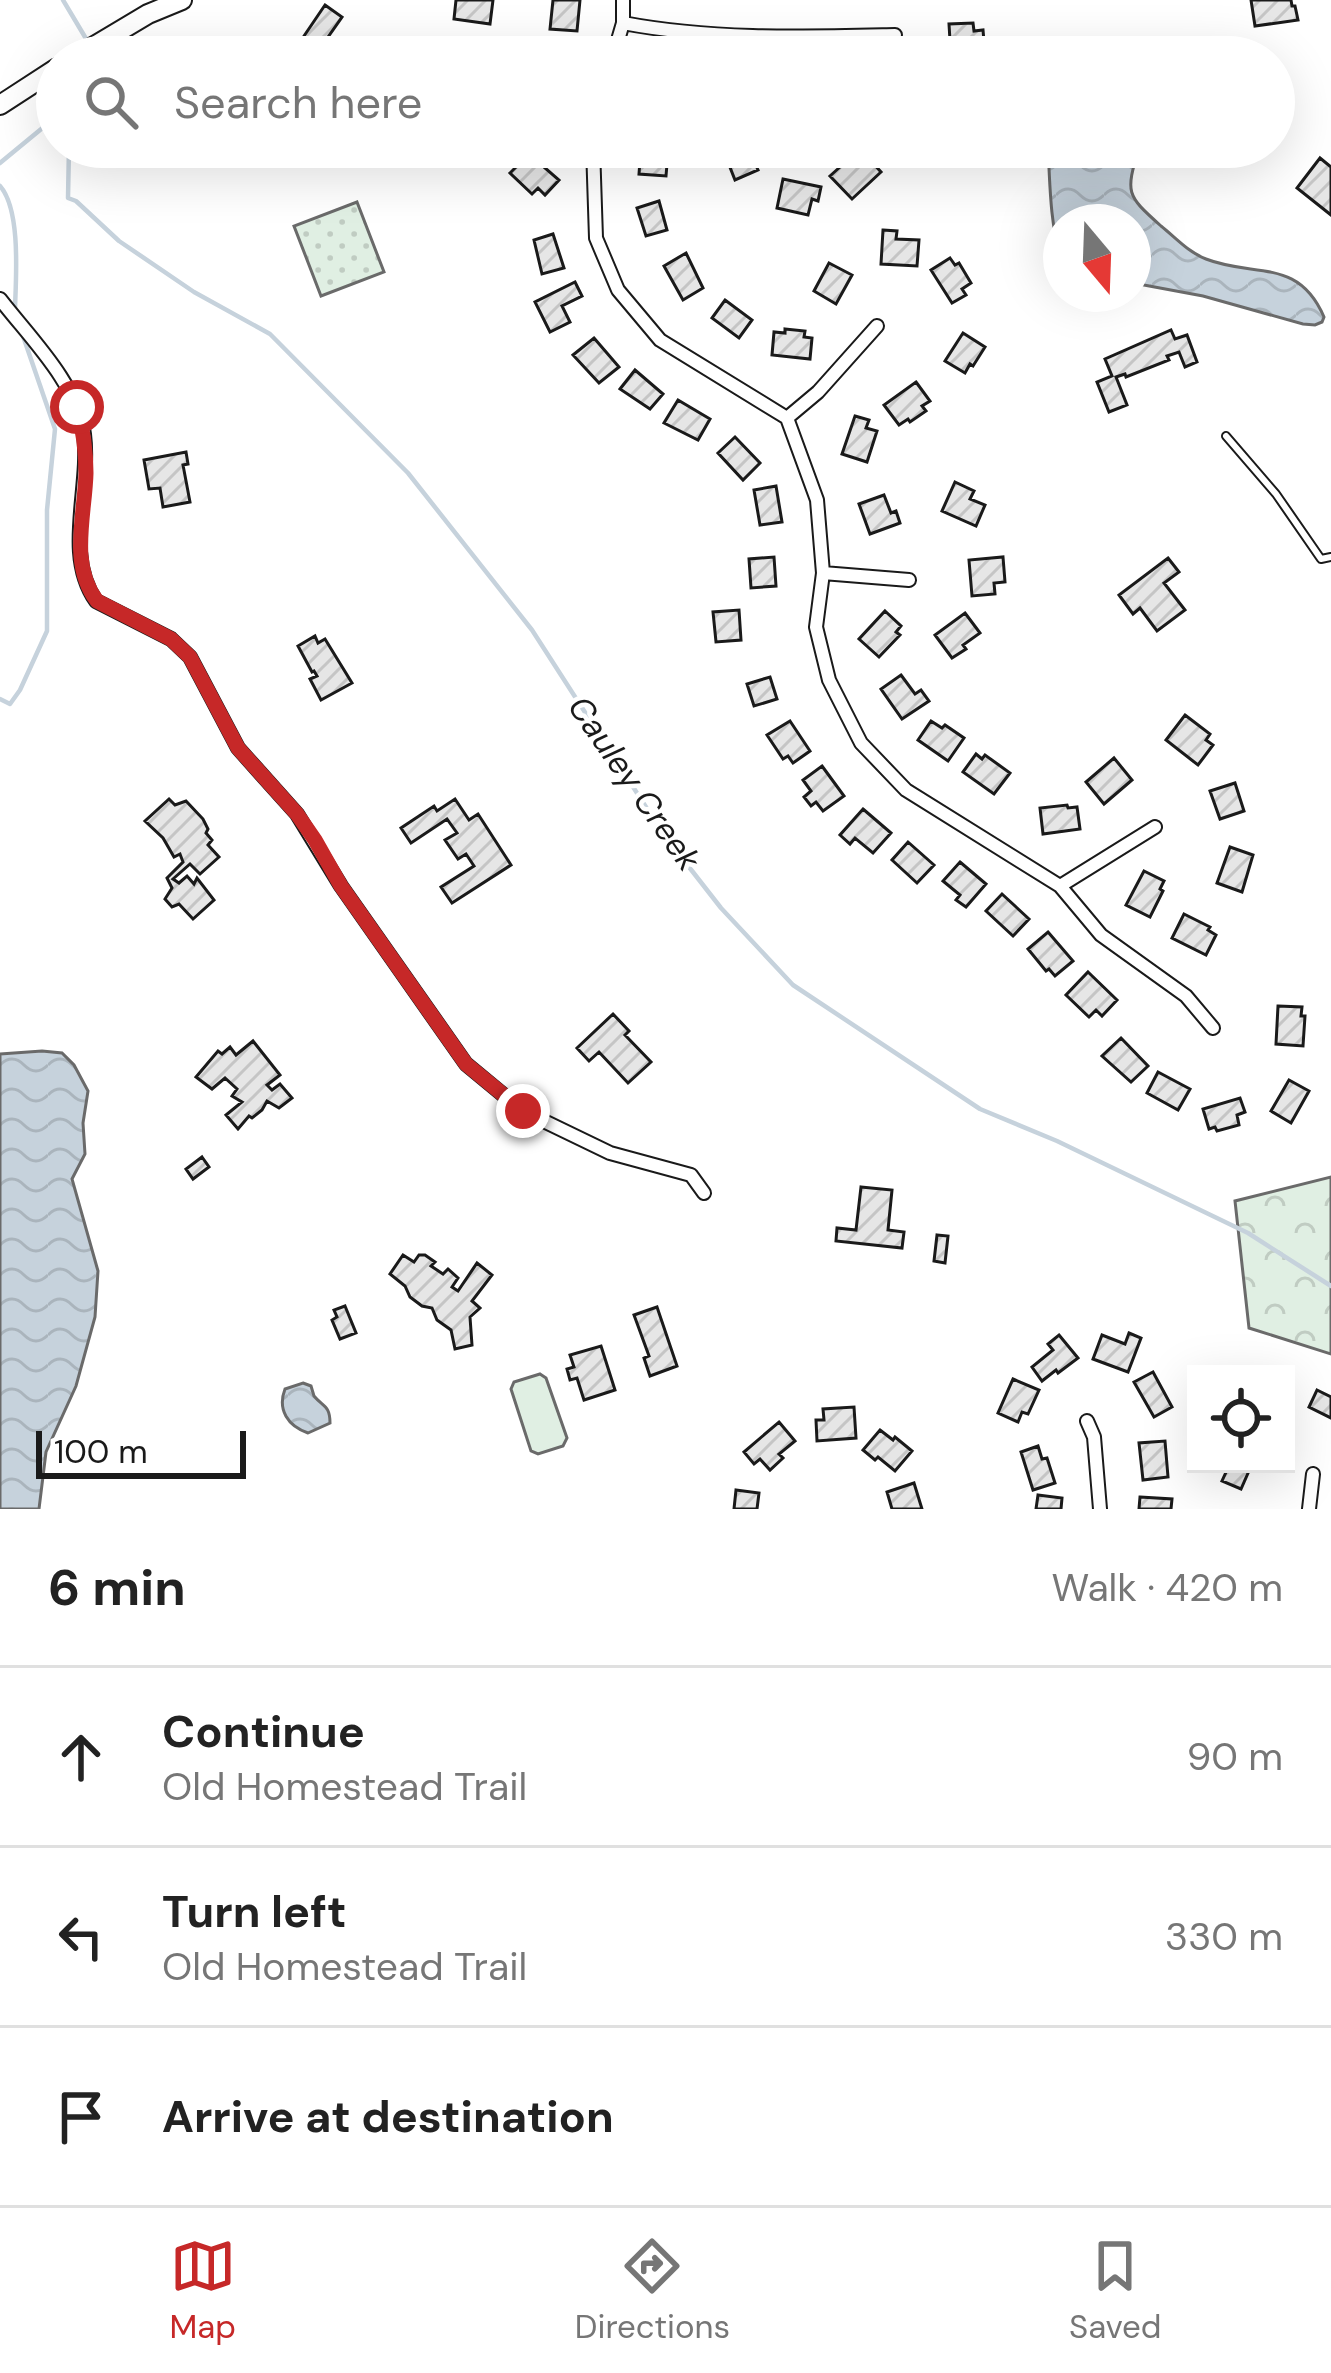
<!DOCTYPE html>
<html lang="en">
<head>
<meta charset="utf-8">
<style>
	:root { --surface:#fff; --page:#f6f6f6; --text:#222; --muted:#767676; --line:#e0e0e0; --accent:#c62828 }
	body { margin:0; font-family:"DM Sans",sans-serif; background:var(--page); color:var(--text) }
	.controls { position:absolute; right:36px; bottom:36px; display:grid; overflow:hidden; border-radius:0px; box-shadow:0 12px 48px #0002 }
	.controls button { width:108px; height:108px; display:grid; place-items:center; padding:0; border:0; border-bottom:3px solid var(--line); background:var(--surface); color:var(--text); font:60px sans-serif }
	.compass { position:absolute; left:1043px; top:204px; width:108px; height:108px; border-radius:50%; background:var(--surface); box-shadow:0 12px 48px #0002; rotate:161deg }
	.scale { position:absolute; left:36px; bottom:30px; width:210px; box-sizing:border-box; padding-left:12px; border:6px solid #1a1a1a; border-top:0; font-size:33px; line-height:42px; white-space:nowrap; color:#1a1a1a; -webkit-text-stroke:9px #fff; paint-order:stroke }
	.stop { position:absolute; width:36px; height:36px; margin:-27px; border:9px solid #c62828; border-radius:50%; background:#fff }
	.stop.end { background:#c62828; border-color:#fff; box-shadow:0 3px 12px #0008 }
	.list { margin:0; padding:0; list-style:none }
	h2 { display:flex; justify-content:space-between; align-items:center; height:156px; margin:0; padding:0 48px; font-size:51px }
	h2 small { font-size:39px; font-weight:400; color:var(--muted) }
	.list li { display:grid; grid-template-columns:78px 1fr auto; gap:36px; align-items:center; box-sizing:border-box; height:180px; padding:0 48px; border-top:3px solid var(--line) }
	.list b { display:block; font-size:45px; white-space:nowrap }
	.list p { margin:0; font-size:39px; white-space:nowrap; color:var(--muted) }
	.list em { font-size:39px; font-style:normal; color:var(--muted) }
	.icon { flex:none; width:66px; height:66px; fill:none; stroke:currentColor; stroke-width:2; stroke-linecap:round; stroke-linejoin:round }
	.map { position:relative; flex:none; width:1331px; height:1509px; overflow:hidden }
	.search { position:absolute; background:var(--surface); box-shadow:0 12px 48px #0002; left:36px; right:36px; top:36px; height:132px; display:flex; align-items:center; gap:30px; box-sizing:border-box; padding:0 42px; border-radius:66px; color:var(--muted); font-size:45px }
	.sheet { height:696px; background:var(--surface) }
	nav { display:flex; justify-content:space-around; align-items:center; box-sizing:border-box; height:168px; border-top:3px solid var(--line); background:var(--surface); font-size:33px; color:var(--muted) }
	nav a { display:grid; justify-items:center; gap:6px }
	nav .on { color:var(--accent) }
	.map>svg:first-child { display:block }
	.green { fill:#e0efe3; stroke:#6a6a6a; stroke-width:3 }
	.forest { fill:url(#forest-crowns); stroke:#6a6a6a; stroke-width:3 }
	.park { fill:url(#park-dots); stroke:#6a6a6a; stroke-width:3 }
	.water { fill:url(#water-waves); stroke:#6a6a6a; stroke-width:3 }
	.lines { fill:none; stroke-linecap:round; stroke-linejoin:round }
	.stream { stroke:#c6d2dc; stroke-width:4.5 }
	.building { fill:url(#building-hatch); stroke:#1a1a1a; stroke-width:3 }
	.lane-casing { stroke:#1a1a1a; stroke-width:10 }
	.street-casing { stroke:#1a1a1a; stroke-width:16 }
	.secondary-casing { stroke:#1a1a1a; stroke-width:22 }
	.lane { stroke:#fff; stroke-width:6 }
	.street { stroke:#fff; stroke-width:12 }
	.secondary { stroke:#fff; stroke-width:18 }
	.route { stroke:#c62828; stroke-width:15 }
	.labels { text-anchor:middle; stroke-width:9; stroke-linejoin:round; paint-order:stroke }
	.water-label { font-size:33px; font-style:italic; fill:#1a1a1a; stroke:#fff }
</style>
</head>
<body>
<div class="map">
<svg width="1331" height="1509" viewBox="0 0 1331 1509">
	<defs>
		<pattern id="forest-crowns" width="20" height="18" patternUnits="userSpaceOnUse" patternTransform="scale(3)"><rect width="20" height="18" fill="#e0efe3"/><path d="M2 6a3 3 0 1 1 6 0M12 15a3 3 0 1 1 6 0" fill="none" stroke="#c0ccc2"/></pattern>
		<pattern id="park-dots" width="8" height="8" patternUnits="userSpaceOnUse" patternTransform="scale(3)"><rect width="8" height="8" fill="#e0efe3"/><path d="M2 2h.1M6 6h.1" fill="none" stroke="#c0ccc2" stroke-width="1.8" stroke-linecap="round"/></pattern>
		<pattern id="water-waves" width="16" height="10" patternUnits="userSpaceOnUse" patternTransform="scale(3)"><rect width="16" height="10" fill="#c6d2dc"/><path d="M0 5q4-4 8 0t8 0" fill="none" stroke="#aab4bc"/></pattern>
		<pattern id="building-hatch" width="6" height="6" patternUnits="userSpaceOnUse" patternTransform="scale(3)"><rect width="6" height="6" fill="#e6e6e6"/><path d="M-1 1l2-2M0 6l6-6M5 7l2-2" fill="none" stroke="#c5c5c5"/></pattern>
	</defs>
	<rect width="100%" height="100%" fill="#fff"/>
	<!-- green -->
	<path class="green" d="M540,1374L546,1378L567,1438L563,1446L538,1454L531,1451L511,1389L514,1382Z"/>
	<!-- forest -->
	<path class="forest" d="M1331,1177V1354L1249,1328L1235,1201Z"/>
	<!-- park -->
	<path class="park" d="M357,202L384,272L321,296L294,226Z"/>
	<!-- water -->
	<path class="water" d="M1048,147H1139C1126,193 1125,194 1161,226C1176,238 1188,252 1206,259C1254,278 1298,257 1324,317L1322,322L1315,325L1303,324L1203,296L1133,283V222H1061V259C1050,223 1050,185 1048,147Z
		M42,1051L62,1053L74,1065L88,1091L83,1123L85,1154L72,1179L98,1271L95,1317L76,1386L46,1452L39,1509H0V1054Z
		M303,1383L311,1386L314,1396C323,1407 330,1405 330,1423L308,1433C288,1426 277,1410 285,1389Z"/>
	<g class="lines">
		<!-- stream -->
		<path class="stream" d="M63,0L88,42
			M69,147L68,198L76,201L119,241L194,292L270,334L408,473L532,630L664,835L721,908L793,985L980,1109L1057,1141L1248,1233L1331,1286
			M0,163L57,116
			M0,186C21,210 16,277 15,308
			M0,699L10,704L20,690L47,631V510L55,429L23,336"/>
	</g>
	<!-- building -->
	<path class="building" d="M456,0H493L490,24L454,19Z
		M553,0H580L577,31L550,29Z
		M1251,0H1291L1292,6H1295L1298,20L1255,26Z
		M325,5L342,17L321,47L304,36Z
		M973,23L974,31L983,30L984,42H978L979,53H973V57H951L949,24Z
		M1281,74L1286,89L1279,92L1288,115L1274,120V76Z
		M425,147H461L462,149L428,159Z
		M641,147H664V151L668,152L666,176L639,174Z
		M722,147H748L758,170L735,180Z
		M860,149L881,172L852,199L830,176Z
		M529,154L559,180L545,195L538,188L532,194L510,173Z
		M1320,158L1331,167V215L1297,188Z
		M783,179L821,187L818,201L812,199L808,215L777,208Z
		M659,201L667,230L646,236L637,208Z
		M883,230L897,231L896,239L919,240L917,266L881,264Z
		M553,234L564,268L542,274L534,240Z
		M686,253L703,288L683,300L664,266Z
		M950,258L955,265L959,263L971,283L962,289L966,295L952,303L931,270Z
		M829,263L852,275L836,304L814,291Z
		M575,282L582,296L562,306L570,322L550,332L535,302Z
		M725,300L752,320L739,338L712,318Z
		M785,329L805,331L804,337L812,338L810,359L772,355L774,332L785,333Z
		M1171,330L1175,339L1187,335L1197,362L1185,367L1179,352L1167,356L1169,360L1126,377L1125,374L1116,377L1127,405L1109,412L1097,382L1112,376L1105,359Z
		M963,333L985,347L973,366L970,364L965,373L945,361Z
		M594,338L619,367L599,383L573,355Z
		M635,370L663,394L650,409L620,389Z
		M916,382L930,401L922,406L926,411L910,422L908,419L899,425L884,405Z
		M678,400L710,419L698,440L664,423Z
		M855,416L869,420L866,428L877,431L867,462L842,454Z
		M735,437L760,463L743,480L718,453Z
		M186,452L188,464L183,465L190,502L163,507L160,488L149,489L144,460Z
		M955,482L974,491L970,499L985,505L976,526L942,511Z
		M776,486L782,522L760,525L754,490Z
		M884,495L891,513L896,511L900,523L870,534L859,504Z
		M774,557L776,586L751,588L749,559Z
		M1003,557L1005,582L994,583L995,594L972,596L969,560Z
		M1168,558L1179,572L1164,583L1185,610L1157,631L1140,608L1133,614L1119,595Z
		M739,610L741,640L716,642L713,612Z
		M885,611L901,626L896,632L900,635L879,657L859,639Z
		M965,613L980,633L963,645L966,649L952,658L935,635Z
		M315,636L318,643L325,639L352,683L321,700L310,679L317,676L314,671L312,672L298,646Z
		M901,675L915,694L921,690L929,701L902,719L881,689Z
		M770,677L777,699L754,706L747,684Z
		M1185,715L1210,734L1206,740L1213,745L1198,765L1166,740Z
		M790,721L810,751L793,763L788,756L783,759L767,735Z
		M931,721L942,728L945,725L964,738L948,761L918,740Z
		M976,754L982,759L985,755L1010,773L994,794L963,772Z
		M1114,758L1132,780L1104,804L1086,782Z
		M822,766L844,796L823,811L816,802L811,806L804,797L811,791L803,780Z
		M1235,783L1244,811L1220,819L1210,791Z
		M169,799L175,805L186,801L203,819L208,829L206,833L212,840L208,845L219,857L200,874L190,864L173,879L179,883L187,876L194,884L197,878L214,900L193,919L179,904L172,907L165,899L172,888L167,878L183,862L180,854L174,857L163,838L145,821Z
		M455,799L469,820L478,814L511,865L452,903L441,887L474,866L466,854L458,859L445,840L457,833L447,819L411,843L401,828L434,806L437,811Z
		M1067,805L1068,808L1077,807L1080,829L1043,834L1040,808Z
		M863,809L891,833L873,853L855,838L850,844L840,835Z
		M908,842L934,865L917,883L892,860Z
		M1230,847L1253,855L1242,892L1217,883Z
		M960,862L986,884L966,907L956,900L960,895L943,881Z
		M1144,871L1164,881L1160,889L1163,891L1150,917L1126,905Z
		M1002,894L1029,919L1013,936L986,911Z
		M1184,914L1210,927L1208,930L1216,935L1206,955L1172,938Z
		M1048,932L1073,961L1055,976L1049,969L1046,971L1028,949Z
		M1088,972L1117,1000L1102,1016L1096,1010L1089,1017L1066,995Z
		M1278,1006L1302,1007L1301,1016H1305L1303,1046L1276,1044Z
		M613,1014L629,1031L625,1035L651,1062L628,1083L599,1052L589,1061L577,1048Z
		M1121,1038L1148,1066L1131,1082L1102,1056Z
		M253,1041L280,1075L267,1085L272,1090L280,1084L292,1098L279,1108L267,1101L262,1110L252,1118L249,1116L238,1129L226,1115L242,1102L232,1096L237,1089L225,1078L212,1089L196,1077L218,1051L222,1054L230,1047L236,1055Z
		M1158,1072L1190,1089L1178,1110L1147,1093Z
		M1289,1080L1309,1091L1291,1123L1271,1111Z
		M1240,1098L1245,1112L1237,1115L1239,1125L1217,1131L1215,1127L1209,1129L1203,1109Z
		M202,1157L209,1167L193,1179L186,1169Z
		M861,1187L892,1190L888,1230L904,1232L902,1248L836,1241L837,1228L856,1230Z
		M937,1235L948,1236L945,1263L934,1261Z
		M403,1255L414,1262L419,1255H425L435,1262L431,1266L443,1274L448,1269L458,1278L452,1287L458,1291L477,1263L492,1275L472,1301L480,1308L470,1317L472,1345L455,1349L451,1330L437,1320L432,1308L422,1306L410,1297L405,1286L390,1274Z
		M345,1306L356,1333L340,1339L332,1320L337,1317L334,1310Z
		M657,1307L677,1366L650,1376L644,1358L649,1356L634,1315Z
		M1129,1333L1141,1338L1128,1372L1093,1359L1102,1335L1125,1344Z
		M1059,1335L1078,1358L1058,1373L1056,1370L1042,1381L1032,1367L1053,1350L1048,1344Z
		M601,1346L615,1390L584,1400L577,1378L570,1380L567,1369L574,1367L570,1355Z
		M1153,1372L1172,1407L1154,1417L1134,1382Z
		M1013,1379L1039,1390L1028,1414L1022,1412L1018,1422L998,1413Z
		M1317,1390L1331,1397V1418L1309,1407Z
		M854,1407L856,1438L817,1441L816,1420H824L823,1409Z
		M779,1422L795,1441L779,1454L783,1458L770,1470L760,1459L754,1464L744,1452Z
		M880,1430L893,1440L895,1437L912,1451L895,1471L878,1457L875,1460L863,1450Z
		M1165,1441L1168,1477L1143,1480L1139,1443Z
		M1038,1446L1042,1459L1047,1458L1055,1483L1033,1490L1021,1452Z
		M1224,1464H1252L1241,1489L1222,1481L1227,1470L1222,1468Z
		M914,1483L922,1509H892L887,1492Z
		M736,1490L759,1493L757,1509H734Z
		M1038,1495L1062,1498L1061,1509H1036Z
		M1140,1497L1172,1499L1171,1509H1139Z"/>
	<g class="lines">
		<defs>
			<path id="lane" d="M1226,436L1276,494L1321,559L1331,557"/>
			<path id="street" d="M623,23C712,40 805,37 895,35
				M613,57L623,23V0
				M803,57V37
				M593,147L596,238L618,290L660,340L787,418L817,500L823,573L816,627L829,680L861,743L906,790L1060,886L1101,935L1186,996L1213,1028
				M0,299C30,338 77,383 84,434C91,488 63,554 96,601L171,639L190,657L238,748L297,814L341,886L466,1064L523,1111L610,1153L691,1175L704,1193
				M787,418L818,392L877,326
				M823,573L909,580
				M1060,886L1155,827
				M1087,1421L1094,1437L1100,1509
				M1309,1509L1313,1474"/>
			<path id="secondary" d="M76,57L148,14L182,0
				M0,105L57,68"/>
		</defs>
		<!-- lane casing -->
		<use href="#lane" class="lane-casing"/>
		<!-- street casing -->
		<use href="#street" class="street-casing"/>
		<!-- secondary casing -->
		<use href="#secondary" class="secondary-casing"/>
		<!-- lane -->
		<use href="#lane" class="lane"/>
		<!-- street -->
		<use href="#street" class="street"/>
		<!-- secondary -->
		<use href="#secondary" class="secondary"/>
	</g>
	<g class="lines">
		<!-- route -->
		<path class="route" d="M77,407C83,429 86,450 86,473C85,515 69,564 97,601L171,639L190,657L238,748L297,814L315,840L341,886L466,1064L523,1111"/>
	</g>
	<g class="labels">
		<!-- water labels -->
		<g class="water-label">
			<text transform="translate(635 783) rotate(55)" y="12">Cauley Creek</text>
		</g>
	</g>
</svg>
<div class="controls">
<button><svg class="icon" aria-label="locate" viewBox="0 0 24 24"><circle cx="12" cy="12" r="6"/><path d="M12 2v4M12 18v4M2 12h4M18 12h4"/></svg></button>
</div>
<svg class="compass" viewBox="-18 -18 36 36"><path d="M0-13l5 13h-10z" fill="#e53935"/><path d="M0 13l5-13h-10z" fill="#767676"/></svg>
<div class="scale">100 m</div>
<div class="stop" style="left:77px;top:407px"></div>
<div class="stop end" style="left:523px;top:1111px"></div>
<div class="search"><svg class="icon" aria-label="search" viewBox="0 0 24 24"><circle cx="10" cy="10" r="6"/><path d="M15 15l6 6"/></svg>Search here</div>
</div>
<section class="sheet">
<h2>6 min<small>Walk · 420 m</small></h2>
<ul class="list">
<li><svg class="icon" aria-label="ahead" viewBox="0 0 24 24"><path d="M12 20V5M6 11l6-6 6 6"/></svg><div><b>Continue</b><p>Old Homestead Trail</p></div><em>90 m</em></li>
<li><svg class="icon" aria-label="left" viewBox="0 0 24 24"><path d="M17 20v-9H6M10 6l-5 5 5 5"/></svg><div><b>Turn left</b><p>Old Homestead Trail</p></div><em>330 m</em></li>
<li><svg class="icon" aria-label="arrive" viewBox="0 0 24 24"><path d="M6 21V4h12l-3 4 3 4H6"/></svg><div><b>Arrive at destination</b></div></li>
</ul>
</section>
<nav>
<a class="on"><svg class="icon" aria-label="map" viewBox="0 0 24 24"><path d="M3 6l6-2 6 2 6-2v14l-6 2-6-2-6 2zM9 4v14M15 6v14"/></svg>Map</a>
<a><svg class="icon" aria-label="directions" viewBox="0 0 24 24"><path d="M12 3l9 9-9 9-9-9zM9 14v-3h6M13 9l2 2-2 2"/></svg>Directions</a>
<a><svg class="icon" aria-label="saved" viewBox="0 0 24 24"><path d="M7 4h10v16l-5-4-5 4z"/></svg>Saved</a>
</nav>
</body>
</html>
